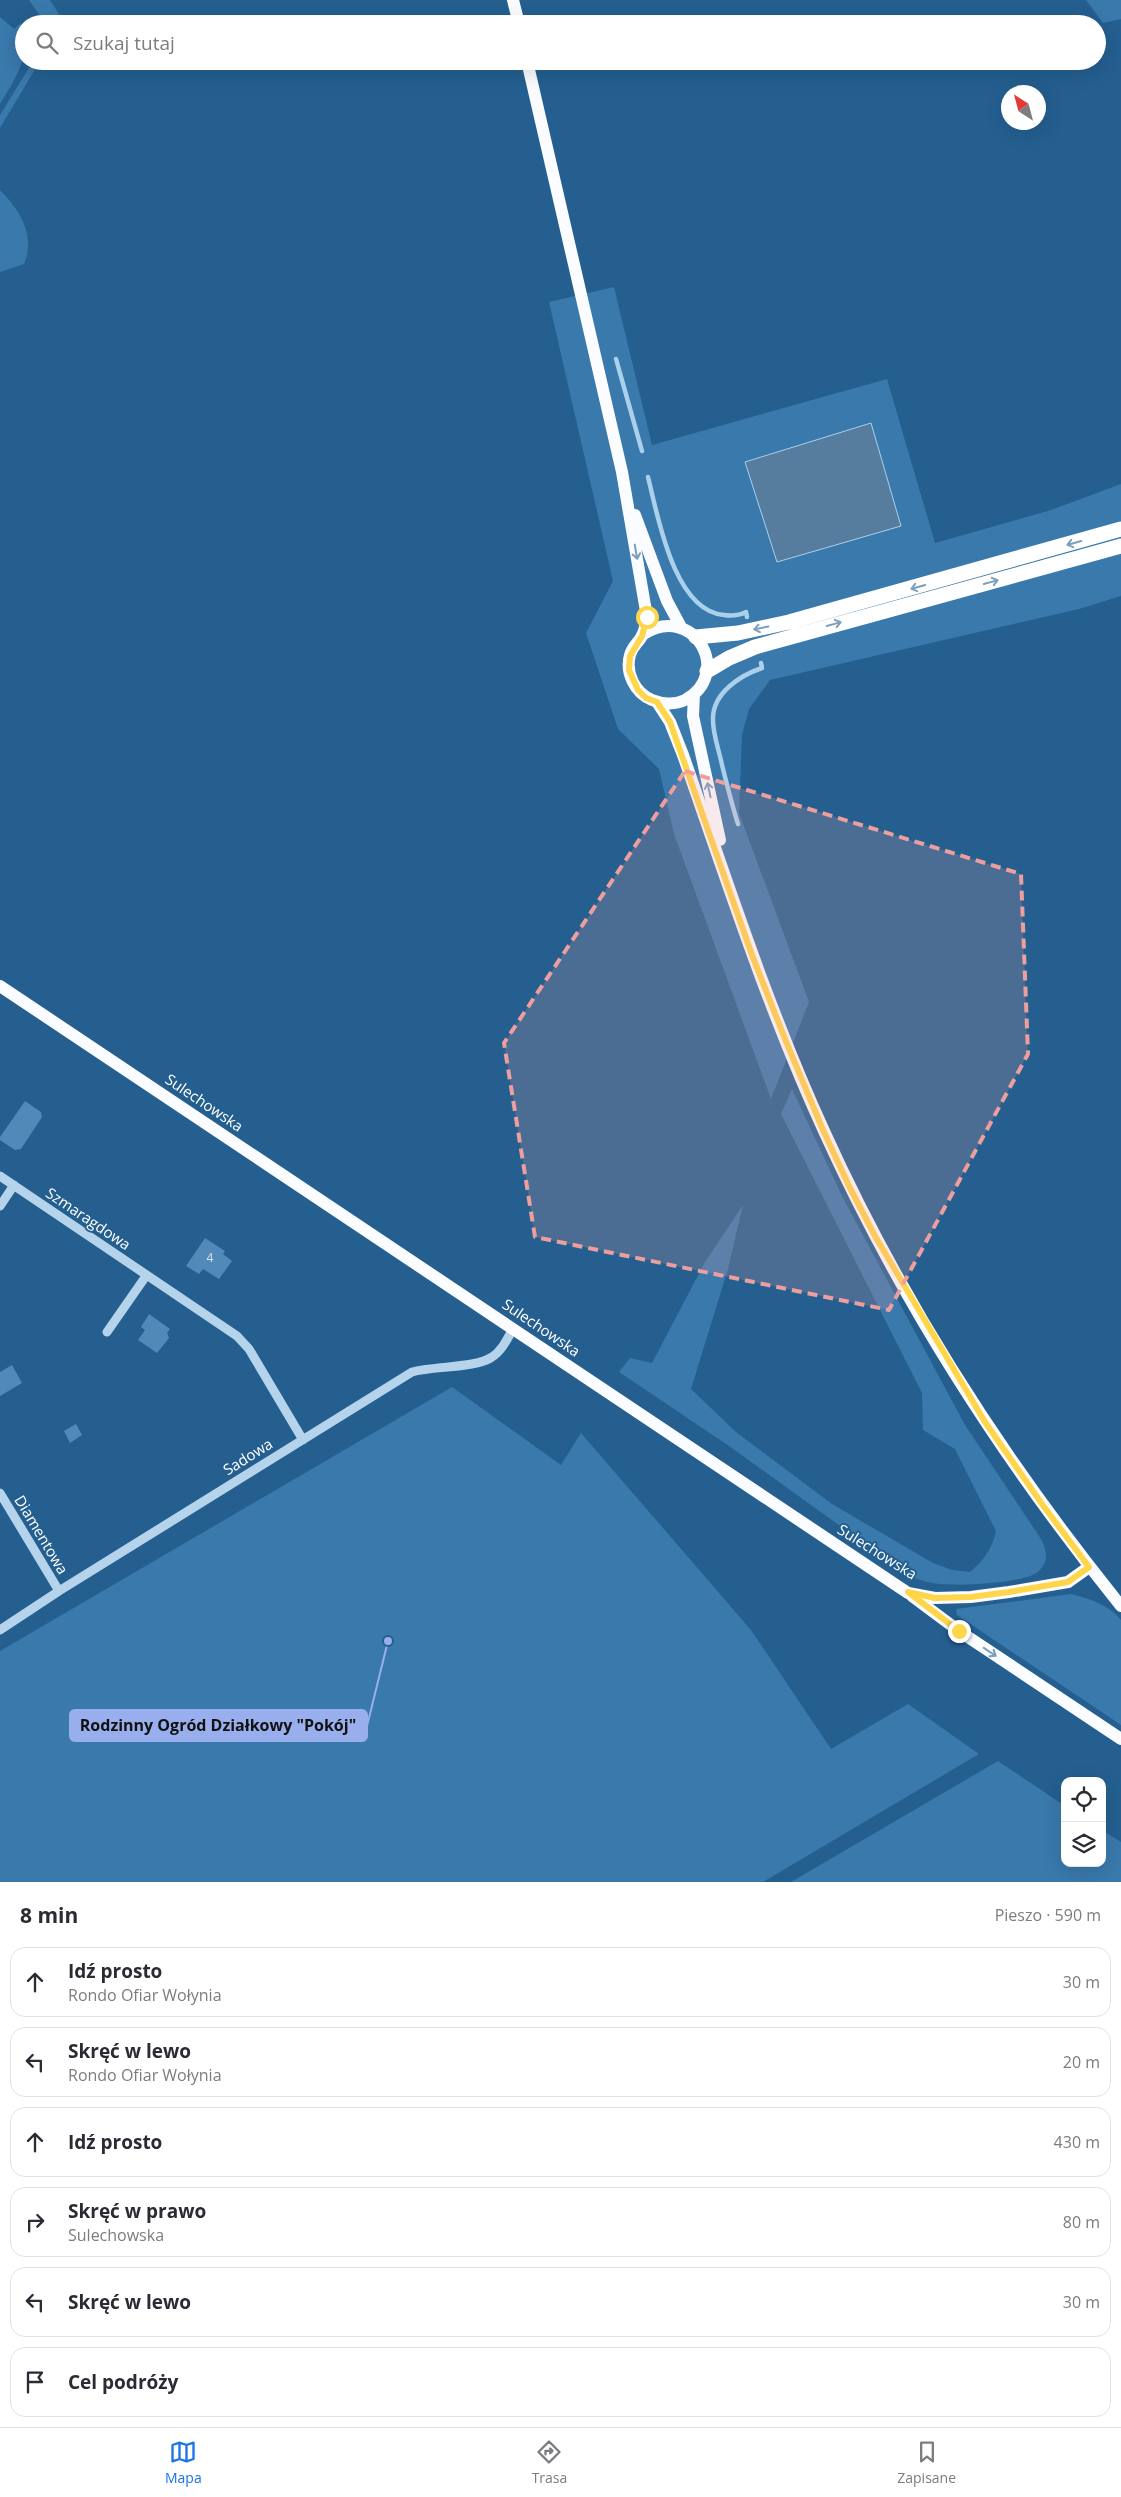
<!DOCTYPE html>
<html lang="pl">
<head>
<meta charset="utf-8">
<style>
	:root { --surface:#fff; --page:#f2f2f3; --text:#2b2b33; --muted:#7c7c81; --line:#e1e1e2; --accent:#1a73e8 }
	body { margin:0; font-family:"Open Sans",sans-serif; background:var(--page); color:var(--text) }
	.controls { position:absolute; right:15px; bottom:15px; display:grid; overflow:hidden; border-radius:10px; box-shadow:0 5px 20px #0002 }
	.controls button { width:45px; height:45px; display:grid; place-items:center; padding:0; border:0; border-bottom:1px solid var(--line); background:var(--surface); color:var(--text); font:25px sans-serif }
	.compass { position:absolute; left:1001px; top:85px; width:45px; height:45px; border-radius:50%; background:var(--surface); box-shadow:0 5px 20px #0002; rotate:324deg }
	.stop { position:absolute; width:15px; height:15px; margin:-11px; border:4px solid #ffd54a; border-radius:50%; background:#fff }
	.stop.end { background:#ffd54a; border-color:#fff; box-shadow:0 1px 5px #0008 }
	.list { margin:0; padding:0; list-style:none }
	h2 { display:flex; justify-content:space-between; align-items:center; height:65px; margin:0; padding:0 20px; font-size:21px }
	h2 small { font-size:16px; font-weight:400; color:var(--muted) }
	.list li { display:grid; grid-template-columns:32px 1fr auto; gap:15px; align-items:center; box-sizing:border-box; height:70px; margin:0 10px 10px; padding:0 10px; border:1px solid var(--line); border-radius:15px }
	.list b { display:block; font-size:19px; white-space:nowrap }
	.list p { margin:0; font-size:16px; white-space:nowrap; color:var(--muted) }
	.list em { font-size:16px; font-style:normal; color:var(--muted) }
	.icon { flex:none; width:28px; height:28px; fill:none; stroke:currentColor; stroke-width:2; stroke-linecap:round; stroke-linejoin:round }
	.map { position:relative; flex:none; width:1121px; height:1882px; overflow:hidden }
	.search { position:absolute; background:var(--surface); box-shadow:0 5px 20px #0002; left:15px; right:15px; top:15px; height:55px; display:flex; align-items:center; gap:12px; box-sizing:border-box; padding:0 18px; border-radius:28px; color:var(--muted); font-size:19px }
	.sheet { height:545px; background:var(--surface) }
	nav { display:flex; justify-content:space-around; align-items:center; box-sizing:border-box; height:70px; border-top:1px solid var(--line); background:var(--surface); font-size:14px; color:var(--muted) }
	nav a { display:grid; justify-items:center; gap:2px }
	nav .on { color:var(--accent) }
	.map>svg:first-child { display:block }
	.green { fill:#3979ac }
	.water { fill:#577d9e; stroke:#aad0ec }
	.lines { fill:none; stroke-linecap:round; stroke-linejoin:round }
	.stream { stroke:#aad0ec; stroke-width:4.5 }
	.building { fill:#518ab8 }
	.minor { stroke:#b5d4ec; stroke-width:9 }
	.major { stroke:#fafcff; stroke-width:12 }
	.highway { stroke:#fff; stroke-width:15 }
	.oneway { stroke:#7c9fbc }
	.oneway2 { stroke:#7a9ebc }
	.route { stroke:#ffd54a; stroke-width:6 }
	.marked { fill:#ed9e9e; fill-opacity:0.2; stroke:#ed9e9e; stroke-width:4; stroke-dasharray:10 6; stroke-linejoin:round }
	.labels { text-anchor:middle; stroke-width:4; stroke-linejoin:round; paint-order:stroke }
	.number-label { font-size:12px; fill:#d4e2ed }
	.street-label { font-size:15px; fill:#fff; stroke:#245f90 }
	.leader { fill:none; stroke:#99afed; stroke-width:2 }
	.callout-dot { fill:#99afed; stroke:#245f90; stroke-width:2 }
	.callout { fill:#99afed; stroke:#99afed; stroke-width:2 }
	.callout-label { font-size:16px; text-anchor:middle; font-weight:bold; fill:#111 }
</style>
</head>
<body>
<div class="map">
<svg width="1121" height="1882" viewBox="0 0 1121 1882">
	<rect width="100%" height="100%" fill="#245f90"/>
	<!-- green -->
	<path class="green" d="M29,0H50L64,22L63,24H46Z
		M1086,0H1121V19L1103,23Z
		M0,17L14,29L21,23C33,54 15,79 0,104Z
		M33,61H40L0,128V115Z
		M0,190C20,210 36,236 24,264L0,272Z
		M614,287L652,445L887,379L935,543L1051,510L1121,484V596L1079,609L770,680L749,709L742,735L739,813L809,1002L771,1099L674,834L659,769L618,729L586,633L613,581L549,302Z
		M792,1089L843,1198L965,1425L1041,1539C1047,1551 1049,1561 1039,1571C1026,1584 953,1587 933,1583C926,1582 918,1579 911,1577L729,1446L619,1372L630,1358L652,1363L705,1262L743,1205L728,1269L691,1389L736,1432L832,1504L933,1563L952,1570L970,1572C984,1560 992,1549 996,1531L955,1449L923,1430L922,1393L781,1114Z
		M452,1387L561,1465L581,1433L751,1630L831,1749L908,1704L979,1754L763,1882H0V1651Z
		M1071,1594C1090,1599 1108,1604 1121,1620V1725L957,1615L956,1609Z
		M998,1761L1065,1806V1863H1102V1830L1121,1842V1882H791Z"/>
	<!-- water -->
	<path class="water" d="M871,423L901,526L777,562L745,462Z"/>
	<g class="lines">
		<!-- stream -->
		<path class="stream" d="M616,359L642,451
			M648,477C658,517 674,611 724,615C731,616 740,615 746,612L747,617
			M738,824C732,805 727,785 722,765C719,750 713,735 713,720C712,693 741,675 762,668L761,663"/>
	</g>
	<!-- building -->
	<path class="building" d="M25,1101L41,1112L42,1117L21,1149L15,1150L0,1140V1137Z
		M205,1238L225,1251L223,1254L232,1261L219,1279L203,1269L199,1274L186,1266Z
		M149,1314L170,1329L167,1333L169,1338L157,1353L138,1340L145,1330L141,1327Z
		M12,1365L22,1383L0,1396V1372Z
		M76,1424L82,1435L70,1443L64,1431Z"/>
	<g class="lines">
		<!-- minor -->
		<path class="minor" d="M0,1176L237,1336L249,1349L303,1440
			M0,1206L14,1185
			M107,1332L146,1276
			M0,1493L59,1591
			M0,1630L59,1591L412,1372C433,1366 477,1368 492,1357C502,1351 507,1339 513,1329"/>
		<!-- major -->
		<path class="major" d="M513,0L519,24
			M527,61L622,472L647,617C646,623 645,630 642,636C638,643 632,647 630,655C625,673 635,693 652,700C662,704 675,705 685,700C734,674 694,601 642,635
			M635,515L667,601L681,627
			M694,694L693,716L720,840
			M657,702L670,722L683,755C727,881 768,1009 824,1131C901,1301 1004,1461 1121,1606
			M0,986L908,1593L935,1598L971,1597L1009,1592L1068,1582L1089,1567
			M912,1596L959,1631L1121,1739"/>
		<!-- highway -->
		<path class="highway" d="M696,637L738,633L789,622L1121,529
			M707,671L729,658L755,647L1121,546"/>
	</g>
	<!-- one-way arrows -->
	<defs><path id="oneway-shaft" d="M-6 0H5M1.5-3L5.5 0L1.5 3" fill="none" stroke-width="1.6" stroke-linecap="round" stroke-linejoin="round" transform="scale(1.25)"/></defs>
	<g class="oneway">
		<use href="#oneway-shaft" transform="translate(1074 543) rotate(164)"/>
		<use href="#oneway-shaft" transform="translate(991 582) rotate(-15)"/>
		<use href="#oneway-shaft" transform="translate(918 587) rotate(164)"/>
		<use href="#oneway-shaft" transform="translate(834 624) rotate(-15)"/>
		<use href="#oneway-shaft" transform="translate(761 628) rotate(169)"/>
	</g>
	<g class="oneway2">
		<use href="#oneway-shaft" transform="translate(636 552) rotate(80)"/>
		<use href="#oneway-shaft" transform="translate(709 790) rotate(-102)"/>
		<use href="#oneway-shaft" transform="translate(990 1652) rotate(34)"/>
	</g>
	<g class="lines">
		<!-- route -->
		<path class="route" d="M647,617L642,636L630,656L629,670L638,690L646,698L657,702L670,722L752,955L785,1039L823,1130L850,1188L875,1236L985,1422L1042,1504L1089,1567L1068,1582L1009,1592L971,1597L935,1598L908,1592L959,1631"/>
	</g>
	<!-- marked area -->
	<path class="marked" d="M685,771L1021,874L1028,1054L889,1310L535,1237L504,1043Z"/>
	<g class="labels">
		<!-- number labels -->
		<g class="number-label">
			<text x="210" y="1262">4</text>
		</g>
		<!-- street labels -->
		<g class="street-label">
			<text transform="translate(204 1103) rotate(34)" y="5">Sulechowska</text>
			<text transform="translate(88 1219) rotate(34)" y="5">Szmaragdowa</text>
			<text transform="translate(541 1328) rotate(34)" y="5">Sulechowska</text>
			<text transform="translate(248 1457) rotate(-32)" y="5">Sadowa</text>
			<text transform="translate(41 1535) rotate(59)" y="5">Diamentowa</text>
			<text transform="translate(877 1552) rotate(32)" y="5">Sulechowska</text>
		</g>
	</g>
	<!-- callouts -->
	<path class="leader" d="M388 1641L367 1726"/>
	<circle class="callout-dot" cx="388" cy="1641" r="5"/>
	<rect class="callout" x="70" y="1710" width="297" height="31" rx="5"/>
	<g class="callout-label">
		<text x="218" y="1731">Rodzinny Ogród Działkowy "Pokój"</text>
	</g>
</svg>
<div class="controls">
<button><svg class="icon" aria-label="locate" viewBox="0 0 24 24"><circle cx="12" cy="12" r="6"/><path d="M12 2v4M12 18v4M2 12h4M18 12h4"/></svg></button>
<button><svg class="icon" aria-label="layers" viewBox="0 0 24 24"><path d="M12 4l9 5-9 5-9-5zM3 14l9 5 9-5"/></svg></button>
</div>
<svg class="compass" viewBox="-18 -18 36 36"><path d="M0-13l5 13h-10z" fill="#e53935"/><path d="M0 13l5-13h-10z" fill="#7c7c81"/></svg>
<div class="stop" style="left:647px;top:617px"></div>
<div class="stop end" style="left:959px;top:1631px"></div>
<div class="search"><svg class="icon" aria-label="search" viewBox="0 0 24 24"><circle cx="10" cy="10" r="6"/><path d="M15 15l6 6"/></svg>Szukaj tutaj</div>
</div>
<section class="sheet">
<h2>8 min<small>Pieszo · 590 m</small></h2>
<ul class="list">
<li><svg class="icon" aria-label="ahead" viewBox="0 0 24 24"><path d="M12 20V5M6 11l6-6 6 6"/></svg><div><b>Idź prosto</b><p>Rondo Ofiar Wołynia</p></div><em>30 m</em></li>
<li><svg class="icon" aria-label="left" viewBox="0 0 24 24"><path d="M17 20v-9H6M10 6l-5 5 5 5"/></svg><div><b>Skręć w lewo</b><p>Rondo Ofiar Wołynia</p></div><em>20 m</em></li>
<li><svg class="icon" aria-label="ahead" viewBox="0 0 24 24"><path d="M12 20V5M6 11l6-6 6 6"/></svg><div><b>Idź prosto</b></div><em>430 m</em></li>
<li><svg class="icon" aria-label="right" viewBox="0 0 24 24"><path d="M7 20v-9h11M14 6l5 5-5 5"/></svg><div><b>Skręć w prawo</b><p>Sulechowska</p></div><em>80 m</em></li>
<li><svg class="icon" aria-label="left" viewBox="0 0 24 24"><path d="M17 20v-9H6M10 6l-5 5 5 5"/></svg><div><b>Skręć w lewo</b></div><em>30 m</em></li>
<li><svg class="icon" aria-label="arrive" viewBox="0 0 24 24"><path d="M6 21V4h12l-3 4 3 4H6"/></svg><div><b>Cel podróży</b></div></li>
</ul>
</section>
<nav>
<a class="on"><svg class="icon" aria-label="map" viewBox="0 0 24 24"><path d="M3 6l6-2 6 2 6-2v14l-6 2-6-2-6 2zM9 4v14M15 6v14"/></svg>Mapa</a>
<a><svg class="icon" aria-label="directions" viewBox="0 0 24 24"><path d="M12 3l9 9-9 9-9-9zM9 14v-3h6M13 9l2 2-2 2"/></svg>Trasa</a>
<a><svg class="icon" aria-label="saved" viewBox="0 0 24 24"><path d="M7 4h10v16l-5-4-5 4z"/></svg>Zapisane</a>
</nav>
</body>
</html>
